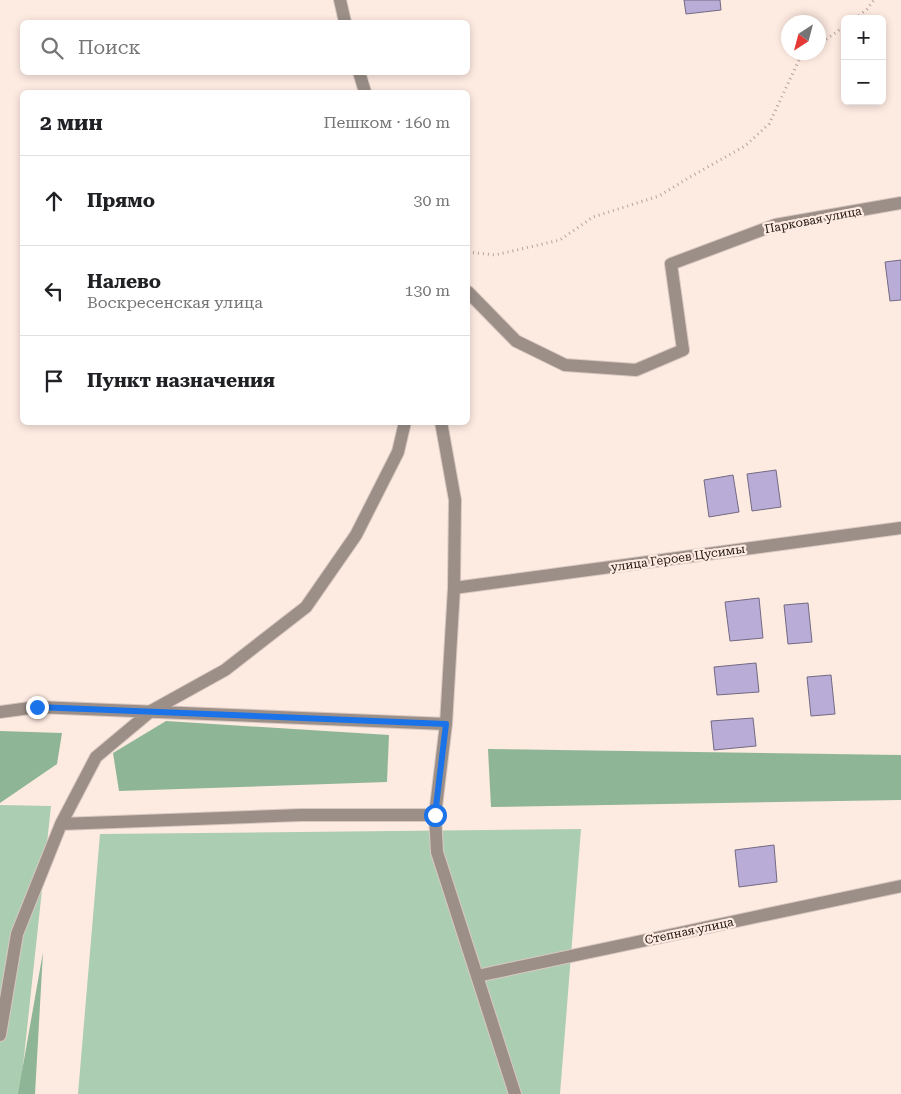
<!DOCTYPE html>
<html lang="ru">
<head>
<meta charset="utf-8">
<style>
	:root { --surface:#fff; --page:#f2f2f2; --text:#202124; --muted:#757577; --line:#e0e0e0 }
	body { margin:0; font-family:"Roboto Serif",serif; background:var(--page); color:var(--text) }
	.controls { position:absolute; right:15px; top:15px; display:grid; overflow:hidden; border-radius:8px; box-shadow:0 2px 8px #0003 }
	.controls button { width:45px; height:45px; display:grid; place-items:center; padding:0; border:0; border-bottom:1px solid var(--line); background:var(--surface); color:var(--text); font:25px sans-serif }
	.compass { position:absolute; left:781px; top:15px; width:45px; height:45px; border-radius:50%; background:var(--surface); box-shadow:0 2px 8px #0003; rotate:216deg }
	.stop { position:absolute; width:15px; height:15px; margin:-11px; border:4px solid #1a73e8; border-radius:50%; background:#fff }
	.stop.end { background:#1a73e8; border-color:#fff; box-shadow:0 1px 5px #0008 }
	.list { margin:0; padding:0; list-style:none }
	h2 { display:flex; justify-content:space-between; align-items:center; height:65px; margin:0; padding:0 20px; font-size:21px }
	h2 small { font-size:16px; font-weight:400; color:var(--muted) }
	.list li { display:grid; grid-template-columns:32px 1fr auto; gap:15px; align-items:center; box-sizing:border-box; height:90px; padding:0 20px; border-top:1px solid var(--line) }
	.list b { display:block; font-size:19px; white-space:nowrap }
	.list p { margin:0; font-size:16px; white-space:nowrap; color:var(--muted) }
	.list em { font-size:16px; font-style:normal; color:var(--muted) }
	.icon { flex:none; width:28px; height:28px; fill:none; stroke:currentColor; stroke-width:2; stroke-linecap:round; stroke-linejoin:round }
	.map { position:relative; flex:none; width:901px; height:1094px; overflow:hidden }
	.search { position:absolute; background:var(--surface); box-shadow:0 2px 8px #0003; left:20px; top:20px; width:450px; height:55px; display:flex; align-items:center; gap:12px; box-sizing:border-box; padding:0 18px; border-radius:8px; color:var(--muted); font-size:19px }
	.panel { position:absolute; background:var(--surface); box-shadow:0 2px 8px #0003; left:20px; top:90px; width:450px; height:335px; border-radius:8px }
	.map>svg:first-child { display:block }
	.green { fill:#abcdb1 }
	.forest { fill:#8eb595 }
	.building { fill:#b9acd6; stroke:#726a83 }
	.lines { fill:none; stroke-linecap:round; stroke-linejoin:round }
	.minor-casing { stroke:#d9c8c0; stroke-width:14 }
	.path { stroke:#b4a49c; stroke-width:3; stroke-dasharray:1 4; stroke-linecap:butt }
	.minor { stroke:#9b8f88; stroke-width:12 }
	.route { stroke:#1a73e8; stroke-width:6 }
	.labels { text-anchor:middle; stroke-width:4.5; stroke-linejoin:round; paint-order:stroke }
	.street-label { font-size:12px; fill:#1f1510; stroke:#fdeae1 }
</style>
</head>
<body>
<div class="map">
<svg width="901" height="1094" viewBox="0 0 901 1094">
	<rect width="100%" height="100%" fill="#fdeae1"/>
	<!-- green -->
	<path class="green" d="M0,805L51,806L20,1094H0Z
		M581,829L560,1094H78L100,834Z"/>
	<!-- forest -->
	<path class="forest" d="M166,721L389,735L387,782L119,791L113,753Z
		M0,731L62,733L57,764L0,803Z
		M488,749L901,755V800L491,807Z
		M43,952L35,1094H18Z"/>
	<!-- building -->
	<path class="building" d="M684,0H720L721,10L686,14Z
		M901,260V300L890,301L885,262Z
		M776,470L781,507L752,511L747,474Z
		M733,475L739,512L709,517L704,480Z
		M759,598L763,638L730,641L725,602Z
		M808,603L812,642L788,644L784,605Z
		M756,663L759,692L717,695L714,667Z
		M831,675L835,714L811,716L807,677Z
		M753,718L756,746L714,750L711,721Z
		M774,845L777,882L739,887L735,850Z"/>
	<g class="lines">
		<defs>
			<path id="minor" d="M340,0L345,22
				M359,72L365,92
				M468,292L516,341L565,365L636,370L683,350L671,264L775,225L901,203
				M454,588L901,528
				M0,712L37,707L446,724
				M435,815L446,724L454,588L455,500L441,422
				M61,824L301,815H435L437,852L515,1094
				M477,976L901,886
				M0,1035L17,934L61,824L96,757L151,711L225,670L306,607L356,535L398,452L405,422"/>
		</defs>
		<!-- minor casing -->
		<use href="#minor" class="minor-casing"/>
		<!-- path -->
		<path class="path" d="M855,19L867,9L874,0
			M818,45L845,26
			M468,252L495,255L560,240L593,217L659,196L690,177L745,146L769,124L800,58L808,52"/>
		<!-- minor -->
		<use href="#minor" class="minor"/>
	</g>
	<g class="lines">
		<!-- route -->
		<path class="route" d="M37,707L446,724L435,815"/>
	</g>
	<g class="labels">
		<!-- street labels -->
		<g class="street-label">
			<text transform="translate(813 220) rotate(-11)" y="4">Парковая улица</text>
			<text transform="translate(678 558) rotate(-8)" y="4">улица Героев Цусимы</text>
			<text transform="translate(689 931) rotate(-12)" y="4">Степная улица</text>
		</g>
	</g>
</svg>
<div class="controls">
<button>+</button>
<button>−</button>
</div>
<svg class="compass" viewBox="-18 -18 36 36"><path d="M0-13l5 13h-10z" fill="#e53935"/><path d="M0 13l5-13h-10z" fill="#757577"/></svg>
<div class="stop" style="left:435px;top:815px"></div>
<div class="stop end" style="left:37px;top:707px"></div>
<div class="search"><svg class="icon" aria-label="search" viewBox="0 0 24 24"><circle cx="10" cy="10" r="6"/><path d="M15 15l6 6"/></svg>Поиск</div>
<section class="panel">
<h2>2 мин<small>Пешком · 160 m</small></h2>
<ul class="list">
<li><svg class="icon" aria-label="ahead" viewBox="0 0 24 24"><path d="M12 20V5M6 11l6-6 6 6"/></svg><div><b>Прямо</b></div><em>30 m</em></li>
<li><svg class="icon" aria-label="left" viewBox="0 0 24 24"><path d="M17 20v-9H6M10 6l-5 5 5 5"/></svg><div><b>Налево</b><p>Воскресенская улица</p></div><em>130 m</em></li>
<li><svg class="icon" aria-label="arrive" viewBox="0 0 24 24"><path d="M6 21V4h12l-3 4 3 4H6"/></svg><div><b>Пункт назначения</b></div></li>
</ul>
</section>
</div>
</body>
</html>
